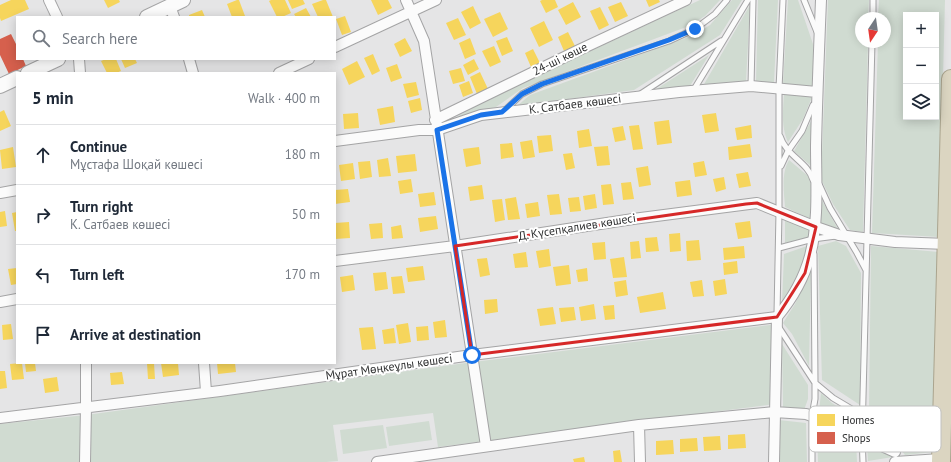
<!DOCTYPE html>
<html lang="en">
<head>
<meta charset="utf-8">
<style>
	:root { --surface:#fff; --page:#f2f2f3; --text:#1f2937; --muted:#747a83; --line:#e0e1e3 }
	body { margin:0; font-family:"PT Sans",sans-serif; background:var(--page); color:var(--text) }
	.controls { position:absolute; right:12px; top:12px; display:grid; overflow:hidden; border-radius:0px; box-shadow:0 2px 10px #0003 }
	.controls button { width:36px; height:36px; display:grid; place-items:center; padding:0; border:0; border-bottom:1px solid var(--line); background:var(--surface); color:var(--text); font:20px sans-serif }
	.compass { position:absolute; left:855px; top:12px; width:36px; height:36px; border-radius:50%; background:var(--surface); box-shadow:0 2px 10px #0003; rotate:193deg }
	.stop { position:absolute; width:12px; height:12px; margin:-9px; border:3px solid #1a73e8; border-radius:50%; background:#fff }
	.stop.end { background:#1a73e8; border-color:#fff; box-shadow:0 1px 4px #0008 }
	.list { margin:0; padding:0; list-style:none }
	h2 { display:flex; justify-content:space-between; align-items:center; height:52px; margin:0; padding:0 16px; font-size:17px }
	h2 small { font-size:13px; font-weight:400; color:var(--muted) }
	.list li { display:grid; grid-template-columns:26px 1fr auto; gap:12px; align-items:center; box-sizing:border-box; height:60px; padding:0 16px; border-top:1px solid var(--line) }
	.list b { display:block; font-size:15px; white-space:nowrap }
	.list p { margin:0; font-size:13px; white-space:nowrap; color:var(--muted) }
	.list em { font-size:13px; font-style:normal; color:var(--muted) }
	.icon { flex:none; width:22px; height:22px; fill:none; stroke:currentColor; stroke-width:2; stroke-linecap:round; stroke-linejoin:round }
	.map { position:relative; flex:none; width:951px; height:462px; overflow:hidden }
	.search { position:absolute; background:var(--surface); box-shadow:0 2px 10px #0003; left:16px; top:16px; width:320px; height:44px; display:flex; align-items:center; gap:10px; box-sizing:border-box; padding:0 14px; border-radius:0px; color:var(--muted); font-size:15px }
	.panel { position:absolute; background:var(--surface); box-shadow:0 2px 10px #0003; left:16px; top:72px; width:320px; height:292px; border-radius:0px }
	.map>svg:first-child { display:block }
	.green { fill:#d0dbd1; fill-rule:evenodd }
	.homes { fill:#f6d55c }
	.shops { fill:#d6604d }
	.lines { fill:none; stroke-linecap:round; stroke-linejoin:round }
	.lane-casing { stroke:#a4a4a5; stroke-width:7 }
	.street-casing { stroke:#a4a4a5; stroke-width:12 }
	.secondary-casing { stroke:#a4a4a5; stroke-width:16 }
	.highway-casing { stroke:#aaa48e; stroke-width:20 }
	.lane { stroke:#fbfbfb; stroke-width:5 }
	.street { stroke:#fbfbfb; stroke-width:10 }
	.secondary { stroke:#fbfbfb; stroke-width:14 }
	.highway { stroke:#dbd5c1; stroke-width:18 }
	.route { stroke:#1a73e8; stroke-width:5 }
	.marked { fill:none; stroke:#d62828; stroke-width:3; stroke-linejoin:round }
	.labels { text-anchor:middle; stroke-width:4; stroke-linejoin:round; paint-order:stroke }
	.street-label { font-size:12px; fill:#2f3031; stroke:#fff }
	.key { fill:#fff; stroke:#c1c1c1; stroke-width:1 }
	.key-label { font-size:11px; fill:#2f3031 }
</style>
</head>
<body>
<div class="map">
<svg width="951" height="462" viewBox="0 0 951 462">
	<rect width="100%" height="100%" fill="#e5e5e6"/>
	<!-- green -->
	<path class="green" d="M700,0H720L705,16L689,26L523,88L496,107L469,114L449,121L494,96Z
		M732,0H742L720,35L634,90L517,106L530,95L694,35L710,25Z
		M758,0H778L774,83L756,81Z
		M788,0H798L813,44L814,86L783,84Z
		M828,0H869L868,18H861V42H868L863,232L850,230L833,204L821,179Z
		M879,0H945L939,237L872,233L878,42H885V18H878ZM906,15H936V117H906Z
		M750,5L746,82L703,86Z
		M709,55L690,86L655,90Z
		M784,94L812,97L803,119L788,142C781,127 783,111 784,94Z
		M813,118L811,166L794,151Z
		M789,160L808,176L811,185V219L785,207C784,192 781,173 789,160Z
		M820,197L839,231L820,223Z
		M785,219L810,229L809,237L785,243Z
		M836,241L846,246L861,273L860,405L822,380L818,246Z
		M807,246L799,274L782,304L784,254Z
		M871,246L939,252L933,452L905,455L882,425L869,412Z
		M811,269L809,366L792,334L783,323L795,304Z
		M777,324L775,404L438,447L433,413L333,425L338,461L326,462H0V424L86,415L473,362Z
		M782,344L808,385V399L804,410L783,407Z
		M821,393L832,403L856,418L857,427L819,412Z
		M779,420L806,423L807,462H779Z
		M429,421L432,440L389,446L386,427Z
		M383,425L387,448L343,454L340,430Z
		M817,425L856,440L857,462H818Z
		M867,445L893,457L868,461Z"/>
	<!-- homes -->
	<path class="homes" d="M11,0H25L29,9L1,21L0,18V5Z
		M104,0H119L120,2L108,8Z
		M237,0H239L245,16L242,17H232L227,4Z
		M271,0H285L291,13L282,17H277L269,1Z
		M288,0H303L305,4L292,9Z
		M323,0H326L333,17H318L312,4Z
		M371,0H388L392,8L378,15Z
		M542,0H555L558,7L546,13L540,1Z
		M646,0H659L660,2L649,7Z
		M573,2L581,17L566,25L558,10Z
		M621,2L628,16L615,22L608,7Z
		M473,6L481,23L470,29L461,12Z
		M600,7L609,25L599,30L590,11Z
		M306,8L311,17H296L294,14Z
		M202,10L205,17H189V15Z
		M500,12L508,29L493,37L484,19Z
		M345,16L351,32L342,35L336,19Z
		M458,18L466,35L454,40L446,23Z
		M544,21L553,40L539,47L530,28Z
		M568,32L575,46L564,51L558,37Z
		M507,37L513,51L502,56L496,41Z
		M405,38L412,51L400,57L394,44Z
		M470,38L476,54L465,59L459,43Z
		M494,46L501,62L490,67L482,51Z
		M533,49L540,63L531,67L525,53Z
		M373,54L380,71L372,75L364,58Z
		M106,59H116L121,71L116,73H107L101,61Z
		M121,59H135L137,63L125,68Z
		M474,59L479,69L468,75L463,65Z
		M357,61L365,77L349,85L342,69Z
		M397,64L402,78L391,82L386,68Z
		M461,68L465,81L453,84L449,71Z
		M480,72L488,89L477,94L470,77Z
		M469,81L473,93L463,97L459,85Z
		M416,82L419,95L407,98L403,84Z
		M420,98L422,110L411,113L408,101Z
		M393,106L395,122L380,125L377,109Z
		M4,110L11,126L0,131V112Z
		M358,113L359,128L344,129L343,114Z
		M716,113L719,131L705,133L702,115Z
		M669,120L672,143L657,145L654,122Z
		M639,125L643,149L633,150L629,126Z
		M751,125L752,138L737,140L735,128Z
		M623,126L626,140L615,142L612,128Z
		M589,129L592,146L579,148L577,131Z
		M551,135L553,151L539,153L537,136Z
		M532,140L535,157L523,159L520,142Z
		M512,143L514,157L501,159L500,144Z
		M750,144L752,157L729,160L728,147Z
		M608,146L610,165L597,166L594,147Z
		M13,147L16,167L2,169L0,150Z
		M479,147L481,164L466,167L463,149Z
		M572,153L575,168L566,170L563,154Z
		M415,154L417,171L398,173L396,156Z
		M388,158L391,176L379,177L377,160Z
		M370,161L372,177L360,179L358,162Z
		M704,161L707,175L695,177L693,163Z
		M353,163L355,179L341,181L339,165Z
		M648,166L651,185L639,187L636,168Z
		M748,172L751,186L739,188L736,174Z
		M724,177L726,189L716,192L713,179Z
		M411,179L413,192L400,194L398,181Z
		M690,180L692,195L677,197L675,182Z
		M631,182L634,199L623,200L621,183Z
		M611,184L614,204L603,205L601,185Z
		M482,185L484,199L470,201L468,187Z
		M348,189L350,202L335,204V190Z
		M434,192L436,205L420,207L418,194Z
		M559,194L562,214L550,215L547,195Z
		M595,194L597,208L585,210L583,196Z
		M516,197L520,219L508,220L505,199Z
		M579,197L581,211L570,212L568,198Z
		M502,199L505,220L495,222L492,200Z
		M538,202L540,216L527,218L525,204Z
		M5,211L7,226L0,227V212Z
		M17,212V231H15L12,213Z
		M436,216L438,229L420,232L418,218Z
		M750,221L752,237L738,239L735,223Z
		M349,222L350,238L335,239V223Z
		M382,223L383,238L371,239L369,224Z
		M401,225L403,238L392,239L391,227Z
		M680,233L681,251L670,252L669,234Z
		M657,237L659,251L646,252L645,238Z
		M699,240L701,260L687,261L686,241Z
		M639,241L641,258L631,259L630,242Z
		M605,242L606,259L594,260L592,243Z
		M744,246L745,258L724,260L723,248Z
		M549,249L551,266L539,268L536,251Z
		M526,252L528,267L515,268L513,254Z
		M624,257L627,277L613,278L610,259Z
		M487,258L490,275L480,277L477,259Z
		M737,261L738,273L724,275L723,263Z
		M569,265L571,284L556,286L553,267Z
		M423,266L425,280L408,282L406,268Z
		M17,268V284L11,285L8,269Z
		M587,268L588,281L578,282L576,270Z
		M386,272L388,289L375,291L373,273Z
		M353,275L355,290L342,292L340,277Z
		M402,276L405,293L393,294L391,277Z
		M725,279L727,294L715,296L713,281Z
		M626,280L628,295L616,297L614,282Z
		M702,280L704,296L693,297L690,282Z
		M663,292L666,309L640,313L637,297Z
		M497,299L498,312L485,314L484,300Z
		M594,304L596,319L581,321L579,307Z
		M614,305L615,319L605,320L603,306Z
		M553,307L556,324L540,326L537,309Z
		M574,307L576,320L561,322L559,308Z
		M445,320L447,337L435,338L433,322Z
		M408,323L411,342L399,344L396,325Z
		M11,324L13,339L3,340L2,325Z
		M428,326L429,340L417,341L416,327Z
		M373,327L376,349L362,350L359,328Z
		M394,328L396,343L384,344L382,330Z
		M22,363L24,379L12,380L10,364Z
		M25,363H35L36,371L26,372Z
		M147,363H154L155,379H148Z
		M161,363H178L179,375L163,377Z
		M217,363H235L236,372L218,374Z
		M0,371H5L7,388L0,389Z
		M122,372L124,384L111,385L110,373Z
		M57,377L59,391L45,393L43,379Z
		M745,434L746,448L728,449V435Z
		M720,436L721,450L704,451L703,437Z
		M697,438L698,451L680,452V439Z
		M673,440L674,454L656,455V441Z
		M620,450L622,462H614L613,451Z
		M584,457L585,462H574L573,459Z"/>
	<!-- shops -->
	<path class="shops" d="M11,34L17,46V59H23L26,66L9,74L0,55V39Z"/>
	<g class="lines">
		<defs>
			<path id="lane" d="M804,0L817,32
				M873,18V0
				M751,86L753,0
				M693,91L748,0
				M639,95L721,41
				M504,111L522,94L542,84L669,41L695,29L715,14L727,0
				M780,136C786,156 808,162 813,180
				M781,166L788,151L802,131L813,105
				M819,184L830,208L857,253L866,270
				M779,248L813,239L836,236
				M777,314L779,212V89L783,0
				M778,326L815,383L833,398L870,420L892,449
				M812,462V416L815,399V383L814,254
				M863,462L862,436L872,42"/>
			<path id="street" d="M49,0L57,17
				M406,0L424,41L486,446
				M170,6L174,17
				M335,47L436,0
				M79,59L80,73
				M189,59L193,73
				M279,73L309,59
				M435,120L579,50L686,0
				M335,141L419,130H437L481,115L679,92L751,86L817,92
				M0,193L17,190
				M335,261L455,246L633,219L757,203L816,227L839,235L895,242L947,244
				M0,302L17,299
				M204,363L206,392
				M0,418L220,391L472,355L777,317
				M639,425L640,462
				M85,462L86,407V363
				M377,462L639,425L774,412L806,414L826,421L895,452
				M774,462L777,317C792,299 804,278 810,256C819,221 816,182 816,146C817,98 819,49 821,0
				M895,462L941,459"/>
			<path id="secondary" d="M147,17L183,0
				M28,73L58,59
				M0,86L17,78"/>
			<path id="highway" d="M941,462L951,79"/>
		</defs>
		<!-- lane casing -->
		<use href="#lane" class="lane-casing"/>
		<!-- street casing -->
		<use href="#street" class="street-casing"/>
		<!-- secondary casing -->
		<use href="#secondary" class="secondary-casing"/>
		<!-- highway casing -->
		<use href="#highway" class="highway-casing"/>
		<!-- lane -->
		<use href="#lane" class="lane"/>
		<!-- street -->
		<use href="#street" class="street"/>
		<!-- secondary -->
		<use href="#secondary" class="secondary"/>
		<!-- highway -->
		<use href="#highway" class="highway"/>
	</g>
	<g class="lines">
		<!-- route -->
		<path class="route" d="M472,355L437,130L481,115L502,112L522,94L542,84L669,40L695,29"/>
	</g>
	<!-- marked area -->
	<path class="marked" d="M757,203L816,227L805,273L777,317L472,355L455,246L746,204Z"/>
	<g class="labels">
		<!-- street labels -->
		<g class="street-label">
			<text transform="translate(560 59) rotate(-26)" y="4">24-ші көше</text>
			<text transform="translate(575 104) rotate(-7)" y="4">К. Сатбаев көшесі</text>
			<text transform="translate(577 227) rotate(-9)" y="4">Д. Күсепқалиев көшесі</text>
			<text transform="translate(389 367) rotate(-8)" y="4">Мұрат Мөңкеұлы көшесі</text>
		</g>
	</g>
	<!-- legend -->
	<rect x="809" y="406" width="132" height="46" rx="6" class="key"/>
	<rect x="817" y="414" width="18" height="12" fill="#f6d55c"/>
	<rect x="817" y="432" width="18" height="12" fill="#d6604d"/>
	<g class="key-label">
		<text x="842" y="424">Homes</text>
		<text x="842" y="442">Shops</text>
	</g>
</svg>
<div class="controls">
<button>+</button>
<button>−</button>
<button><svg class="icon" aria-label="layers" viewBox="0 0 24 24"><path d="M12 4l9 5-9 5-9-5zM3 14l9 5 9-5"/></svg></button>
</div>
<svg class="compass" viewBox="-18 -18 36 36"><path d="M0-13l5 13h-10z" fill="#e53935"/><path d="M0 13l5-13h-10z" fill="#747a83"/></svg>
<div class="stop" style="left:472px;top:355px"></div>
<div class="stop end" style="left:695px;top:29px"></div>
<div class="search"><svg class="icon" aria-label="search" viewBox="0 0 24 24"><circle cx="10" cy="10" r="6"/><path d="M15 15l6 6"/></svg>Search here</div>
<section class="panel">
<h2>5 min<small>Walk · 400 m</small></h2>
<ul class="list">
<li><svg class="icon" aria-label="ahead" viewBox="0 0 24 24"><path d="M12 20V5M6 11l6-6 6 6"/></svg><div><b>Continue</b><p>Мұстафа Шоқай көшесі</p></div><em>180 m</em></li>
<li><svg class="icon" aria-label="right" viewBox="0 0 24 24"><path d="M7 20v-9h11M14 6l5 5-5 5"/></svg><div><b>Turn right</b><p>К. Сатбаев көшесі</p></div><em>50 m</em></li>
<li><svg class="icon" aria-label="left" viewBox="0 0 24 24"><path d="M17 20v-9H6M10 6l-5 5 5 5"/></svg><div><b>Turn left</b></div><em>170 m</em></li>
<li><svg class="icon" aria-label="arrive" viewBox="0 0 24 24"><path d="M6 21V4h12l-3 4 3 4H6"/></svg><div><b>Arrive at destination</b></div></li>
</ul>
</section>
</div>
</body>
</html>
